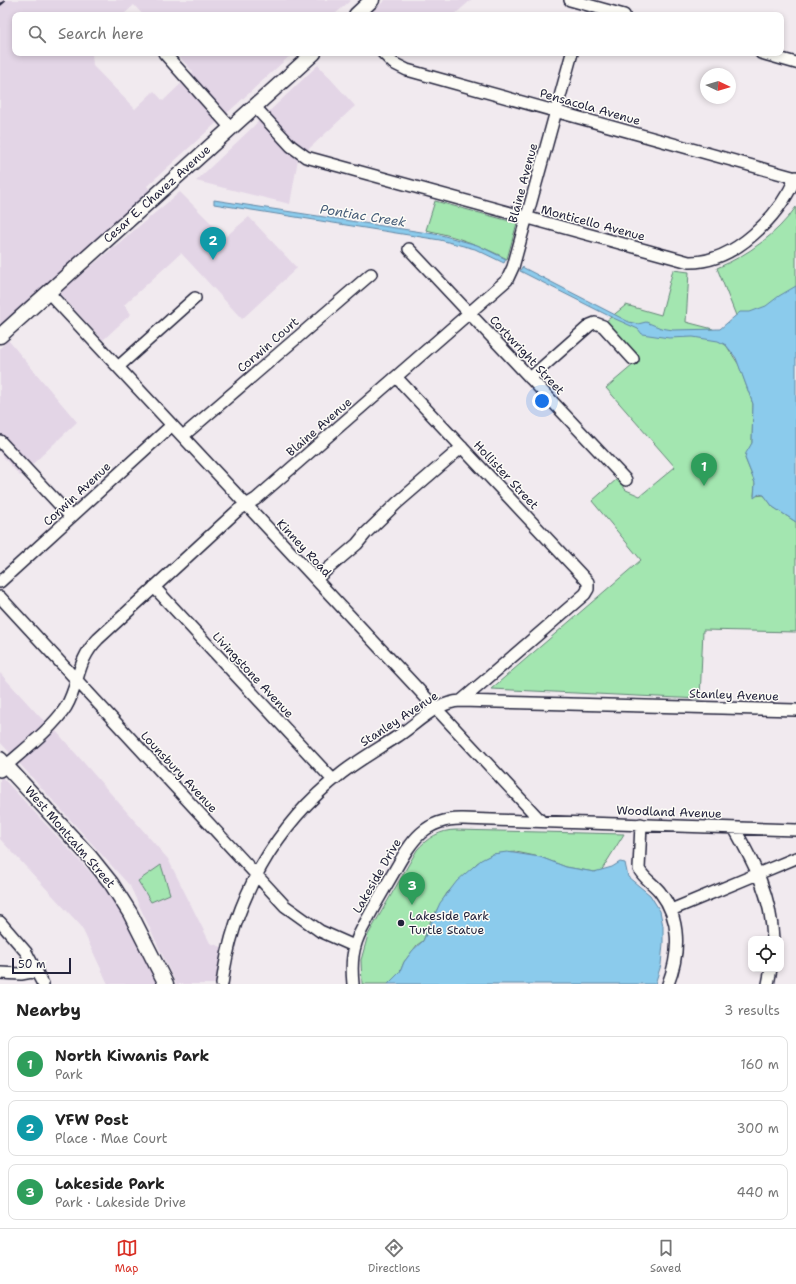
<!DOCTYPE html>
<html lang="en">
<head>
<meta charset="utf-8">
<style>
	:root { --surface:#fff; --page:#f6f6f6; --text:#222; --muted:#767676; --line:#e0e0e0; --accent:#d93025 }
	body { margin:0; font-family:"Shantell Sans",sans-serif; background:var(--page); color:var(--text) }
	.controls { position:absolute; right:12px; bottom:12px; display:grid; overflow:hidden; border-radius:8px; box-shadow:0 2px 6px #0003 }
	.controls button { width:36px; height:36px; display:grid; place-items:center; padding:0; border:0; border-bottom:1px solid var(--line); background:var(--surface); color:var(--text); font:20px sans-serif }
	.compass { position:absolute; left:700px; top:68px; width:36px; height:36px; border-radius:50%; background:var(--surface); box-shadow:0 2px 6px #0003; rotate:94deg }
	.scale { position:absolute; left:12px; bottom:10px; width:59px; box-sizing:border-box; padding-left:4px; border:2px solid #22223b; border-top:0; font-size:11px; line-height:14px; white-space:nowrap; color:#22223b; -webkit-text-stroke:3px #fdfcf7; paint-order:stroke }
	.you { position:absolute; left:542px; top:401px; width:14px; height:14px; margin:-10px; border:3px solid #fff; border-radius:50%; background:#1a73e8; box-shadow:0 0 0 6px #1a73e833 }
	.badge { display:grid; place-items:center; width:26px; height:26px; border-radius:50%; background:var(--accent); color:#fff; font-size:13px; font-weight:700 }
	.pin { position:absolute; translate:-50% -33px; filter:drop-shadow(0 1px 2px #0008) }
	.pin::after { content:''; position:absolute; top:21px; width:14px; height:12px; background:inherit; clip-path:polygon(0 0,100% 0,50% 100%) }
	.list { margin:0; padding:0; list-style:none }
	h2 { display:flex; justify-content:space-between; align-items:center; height:52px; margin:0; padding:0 16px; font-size:17px }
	h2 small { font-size:13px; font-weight:400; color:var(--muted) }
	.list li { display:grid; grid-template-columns:26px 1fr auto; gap:12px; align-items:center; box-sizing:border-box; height:56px; margin:0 8px 8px; padding:0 8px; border:1px solid var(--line); border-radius:8px }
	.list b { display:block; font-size:15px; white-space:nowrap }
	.list p { margin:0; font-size:13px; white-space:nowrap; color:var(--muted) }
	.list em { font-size:13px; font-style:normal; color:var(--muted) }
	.icon { flex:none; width:22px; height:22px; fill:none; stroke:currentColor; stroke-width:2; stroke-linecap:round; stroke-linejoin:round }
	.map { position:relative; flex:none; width:796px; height:984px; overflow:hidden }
	.search { position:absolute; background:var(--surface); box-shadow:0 2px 6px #0003; left:12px; right:12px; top:12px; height:44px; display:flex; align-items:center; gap:10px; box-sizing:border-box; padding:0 14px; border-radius:8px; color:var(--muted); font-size:15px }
	.sheet { height:244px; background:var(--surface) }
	nav { display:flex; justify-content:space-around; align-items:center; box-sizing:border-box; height:56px; border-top:1px solid var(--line); background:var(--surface); font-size:11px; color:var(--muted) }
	nav a { display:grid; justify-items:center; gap:2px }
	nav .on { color:var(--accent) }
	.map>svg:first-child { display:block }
	.built { fill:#e3d5e6 }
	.green { fill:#a3e6b0; stroke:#628476 }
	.water { fill:#8bcbec; stroke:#6187a5 }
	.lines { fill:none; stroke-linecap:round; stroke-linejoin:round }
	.minor-casing { stroke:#22223b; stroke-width:14 }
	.major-casing { stroke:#22223b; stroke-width:17 }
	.minor { stroke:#fdfcf7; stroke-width:11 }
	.major { stroke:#fdfcf7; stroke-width:14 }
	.rail { stroke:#22223b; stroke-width:2.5; stroke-dasharray:6 3; stroke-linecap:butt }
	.poi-dot { fill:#22223b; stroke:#fdfcf7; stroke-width:1.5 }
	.labels { text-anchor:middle; stroke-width:3; stroke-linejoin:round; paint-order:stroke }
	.street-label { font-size:12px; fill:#22223b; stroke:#fdfcf7 }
	.poi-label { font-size:12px; fill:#22223b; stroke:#fdfcf7; text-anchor:start }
	.water-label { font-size:13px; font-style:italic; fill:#475d79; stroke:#fdfcf7 }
</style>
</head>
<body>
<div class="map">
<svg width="796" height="984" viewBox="0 0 796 984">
	<rect width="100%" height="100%" fill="#f1eaef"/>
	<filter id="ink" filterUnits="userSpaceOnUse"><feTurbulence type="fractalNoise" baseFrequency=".025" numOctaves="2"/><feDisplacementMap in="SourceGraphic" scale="8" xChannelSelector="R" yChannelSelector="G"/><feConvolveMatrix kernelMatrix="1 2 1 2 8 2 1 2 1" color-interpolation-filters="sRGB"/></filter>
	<g filter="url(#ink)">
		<!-- built -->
		<path class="built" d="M0,0H351L334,15H143L134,5L123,15H15V53H92L93,66L135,109L154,91L163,101L193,72L176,53H293L147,186L155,196L0,336Z
			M385,0H471L454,15H369Z
			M318,65L355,106L298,159L290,204L196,181Z
			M180,192L225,237L249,217L297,268L242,319L181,253L124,305L131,314L103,340L59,293Z
			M8,340L77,422L20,476L0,453V348Z
			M0,673L40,717L56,731L168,859L210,943L222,947L216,984H176L130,886L0,742Z
			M0,775L118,902L157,984H108L81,926L0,839Z"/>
		<!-- green -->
		<path class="green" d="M435,201L517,223L507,259C480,245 455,236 426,230Z
			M796,207V341L745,338L717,268C748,255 777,234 796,207Z
			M673,270L689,272L686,322L713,329L719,341L726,345L739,365L753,404L752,443L745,458L755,483L754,496L764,495L773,507L796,522V632L703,630L700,699L491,689L641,560L592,501L617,479L626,490L640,496L675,467L606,388L640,359L605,322L626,305L661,315Z
			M456,830L624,834L601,871L594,872L566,867L540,857L516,852L493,854L477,863L447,893L431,920L423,941L417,945L404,962L400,972L388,984H362L361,960L368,935L417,850C427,838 440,830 456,830Z
			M161,865L170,894L151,902L138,881Z"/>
		<!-- water -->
		<path class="water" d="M214,200L441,235L477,245L506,259L504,263L475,249L440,240L214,204Z
			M522,267L629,322L638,324L646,322L661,328L673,330L720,329L740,312H750L766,306L779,296L796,286V522L773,507L764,495L759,494L754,498L755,483L745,458L746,453L752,443L753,404L736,358L726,345L718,341L693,337L669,338L642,334L638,329L611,317L520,271Z
			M507,852L540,857L566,867L594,872L612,867L620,862L625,863L628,877L650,895L660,911L663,926V943L661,965L655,984H388L400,972L404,962L413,950L423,941L440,903L457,881L481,860L493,854Z"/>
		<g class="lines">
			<defs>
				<path id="minor" d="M570,0L624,15
					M164,53L231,128
					M383,53L393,63L407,70L796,178
					M761,53L796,63
					M255,107L291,146L306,157L689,262C735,263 779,216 796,177
					M409,249L626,480
					M48,292L541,821
					M118,367L195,298
					M396,377L588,582V589L585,594L461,701
					M530,378L590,325L595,323L603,326L633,359
					M183,436L371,274
					M0,441L71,517
					M316,579L357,544L366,533L397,503L462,447
					M0,582L172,425
					M154,587L333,780
					M0,597L285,906L320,931L354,946
					M0,771C20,753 52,729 66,707C80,683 76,661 98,639L238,510L256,499L507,280L513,267L572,53
					M641,824L639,869C643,878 654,884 660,892C681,919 680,953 668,984
					M734,828C755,865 771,895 773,939
					M671,910L796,858
					M0,922L26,952L43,984
					M0,973L21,974L37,971
					M222,984C233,900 275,825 342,773C359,760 378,749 395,738C416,725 435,702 461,701L796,710
					M353,984C351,964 352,947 362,929C371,912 381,894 391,877C409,846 421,818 463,819L796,830
					M768,984L771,969"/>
				<path id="major" d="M356,15L372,0
					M0,336L314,53
					M0,759L91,858L111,883L130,913L166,984"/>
			</defs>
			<!-- minor casing -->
			<use href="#minor" class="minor-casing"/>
			<!-- major casing -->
			<use href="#major" class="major-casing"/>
			<!-- minor -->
			<use href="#minor" class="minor"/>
			<!-- major -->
			<use href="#major" class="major"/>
			<!-- rail -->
			<path class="rail" d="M0,5L6,0"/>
		</g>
	</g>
	<!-- markers -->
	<circle class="poi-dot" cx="401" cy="923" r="4"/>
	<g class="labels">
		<!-- street labels -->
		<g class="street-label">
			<text transform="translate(590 107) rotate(16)" y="4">Pensacola Avenue</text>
			<text transform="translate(523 183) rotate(-75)" y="4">Blaine Avenue</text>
			<text transform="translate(157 194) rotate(-42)" y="4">Cesar E. Chavez Avenue</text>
			<text transform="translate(593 223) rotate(15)" y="4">Monticello Avenue</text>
			<text transform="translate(268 345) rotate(-41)" y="4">Corwin Court</text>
			<text transform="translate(527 355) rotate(47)" y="4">Cortwright Street</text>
			<text transform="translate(319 427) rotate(-41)" y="4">Blaine Avenue</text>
			<text transform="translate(506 475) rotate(47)" y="4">Hollister Street</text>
			<text transform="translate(77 494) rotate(-43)" y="4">Corwin Avenue</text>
			<text transform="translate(304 548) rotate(47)" y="4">Kinney Road</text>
			<text transform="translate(253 675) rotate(47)" y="4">Livingstone Avenue</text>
			<text transform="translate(734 695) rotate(2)" y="4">Stanley Avenue</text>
			<text transform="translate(399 719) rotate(-33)" y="4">Stanley Avenue</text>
			<text transform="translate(179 772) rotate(47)" y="4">Lounsbury Avenue</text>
			<text transform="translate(669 812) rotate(2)" y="4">Woodland Avenue</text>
			<text transform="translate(70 837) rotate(49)" y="4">West Montcalm Street</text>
			<text transform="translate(377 876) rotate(-60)" y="4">Lakeside Drive</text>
		</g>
		<!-- poi labels -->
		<g class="poi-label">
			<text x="409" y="920">Lakeside Park<tspan x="409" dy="14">Turtle Statue</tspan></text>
		</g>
		<!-- water labels -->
		<g class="water-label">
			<text transform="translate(363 215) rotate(9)" y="5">Pontiac Creek</text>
		</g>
	</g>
</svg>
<div class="controls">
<button><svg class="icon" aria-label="locate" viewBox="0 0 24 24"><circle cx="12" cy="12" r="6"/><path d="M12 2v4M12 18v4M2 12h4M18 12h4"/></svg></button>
</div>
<svg class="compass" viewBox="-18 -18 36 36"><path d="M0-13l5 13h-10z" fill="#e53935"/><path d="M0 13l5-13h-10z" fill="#767676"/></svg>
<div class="scale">50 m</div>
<div class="you"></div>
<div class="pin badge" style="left:704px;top:486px;background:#2e9e5b">1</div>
<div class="pin badge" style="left:213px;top:260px;background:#0f9aa8">2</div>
<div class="pin badge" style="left:412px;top:905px;background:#2e9e5b">3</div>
<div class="search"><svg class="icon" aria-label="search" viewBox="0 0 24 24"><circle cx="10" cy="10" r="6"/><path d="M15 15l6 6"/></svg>Search here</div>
</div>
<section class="sheet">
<h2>Nearby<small>3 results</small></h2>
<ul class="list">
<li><span class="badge" style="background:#2e9e5b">1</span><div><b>North Kiwanis Park</b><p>Park</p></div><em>160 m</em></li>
<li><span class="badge" style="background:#0f9aa8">2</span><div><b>VFW Post</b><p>Place · Mae Court</p></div><em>300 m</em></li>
<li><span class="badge" style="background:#2e9e5b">3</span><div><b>Lakeside Park</b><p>Park · Lakeside Drive</p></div><em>440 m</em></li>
</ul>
</section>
<nav>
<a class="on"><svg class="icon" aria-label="map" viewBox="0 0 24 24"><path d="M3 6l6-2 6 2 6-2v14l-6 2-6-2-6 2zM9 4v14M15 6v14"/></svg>Map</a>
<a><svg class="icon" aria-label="directions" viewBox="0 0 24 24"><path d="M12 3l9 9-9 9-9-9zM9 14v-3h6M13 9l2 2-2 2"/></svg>Directions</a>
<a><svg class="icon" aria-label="saved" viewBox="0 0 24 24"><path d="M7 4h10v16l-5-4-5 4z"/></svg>Saved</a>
</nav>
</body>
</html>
